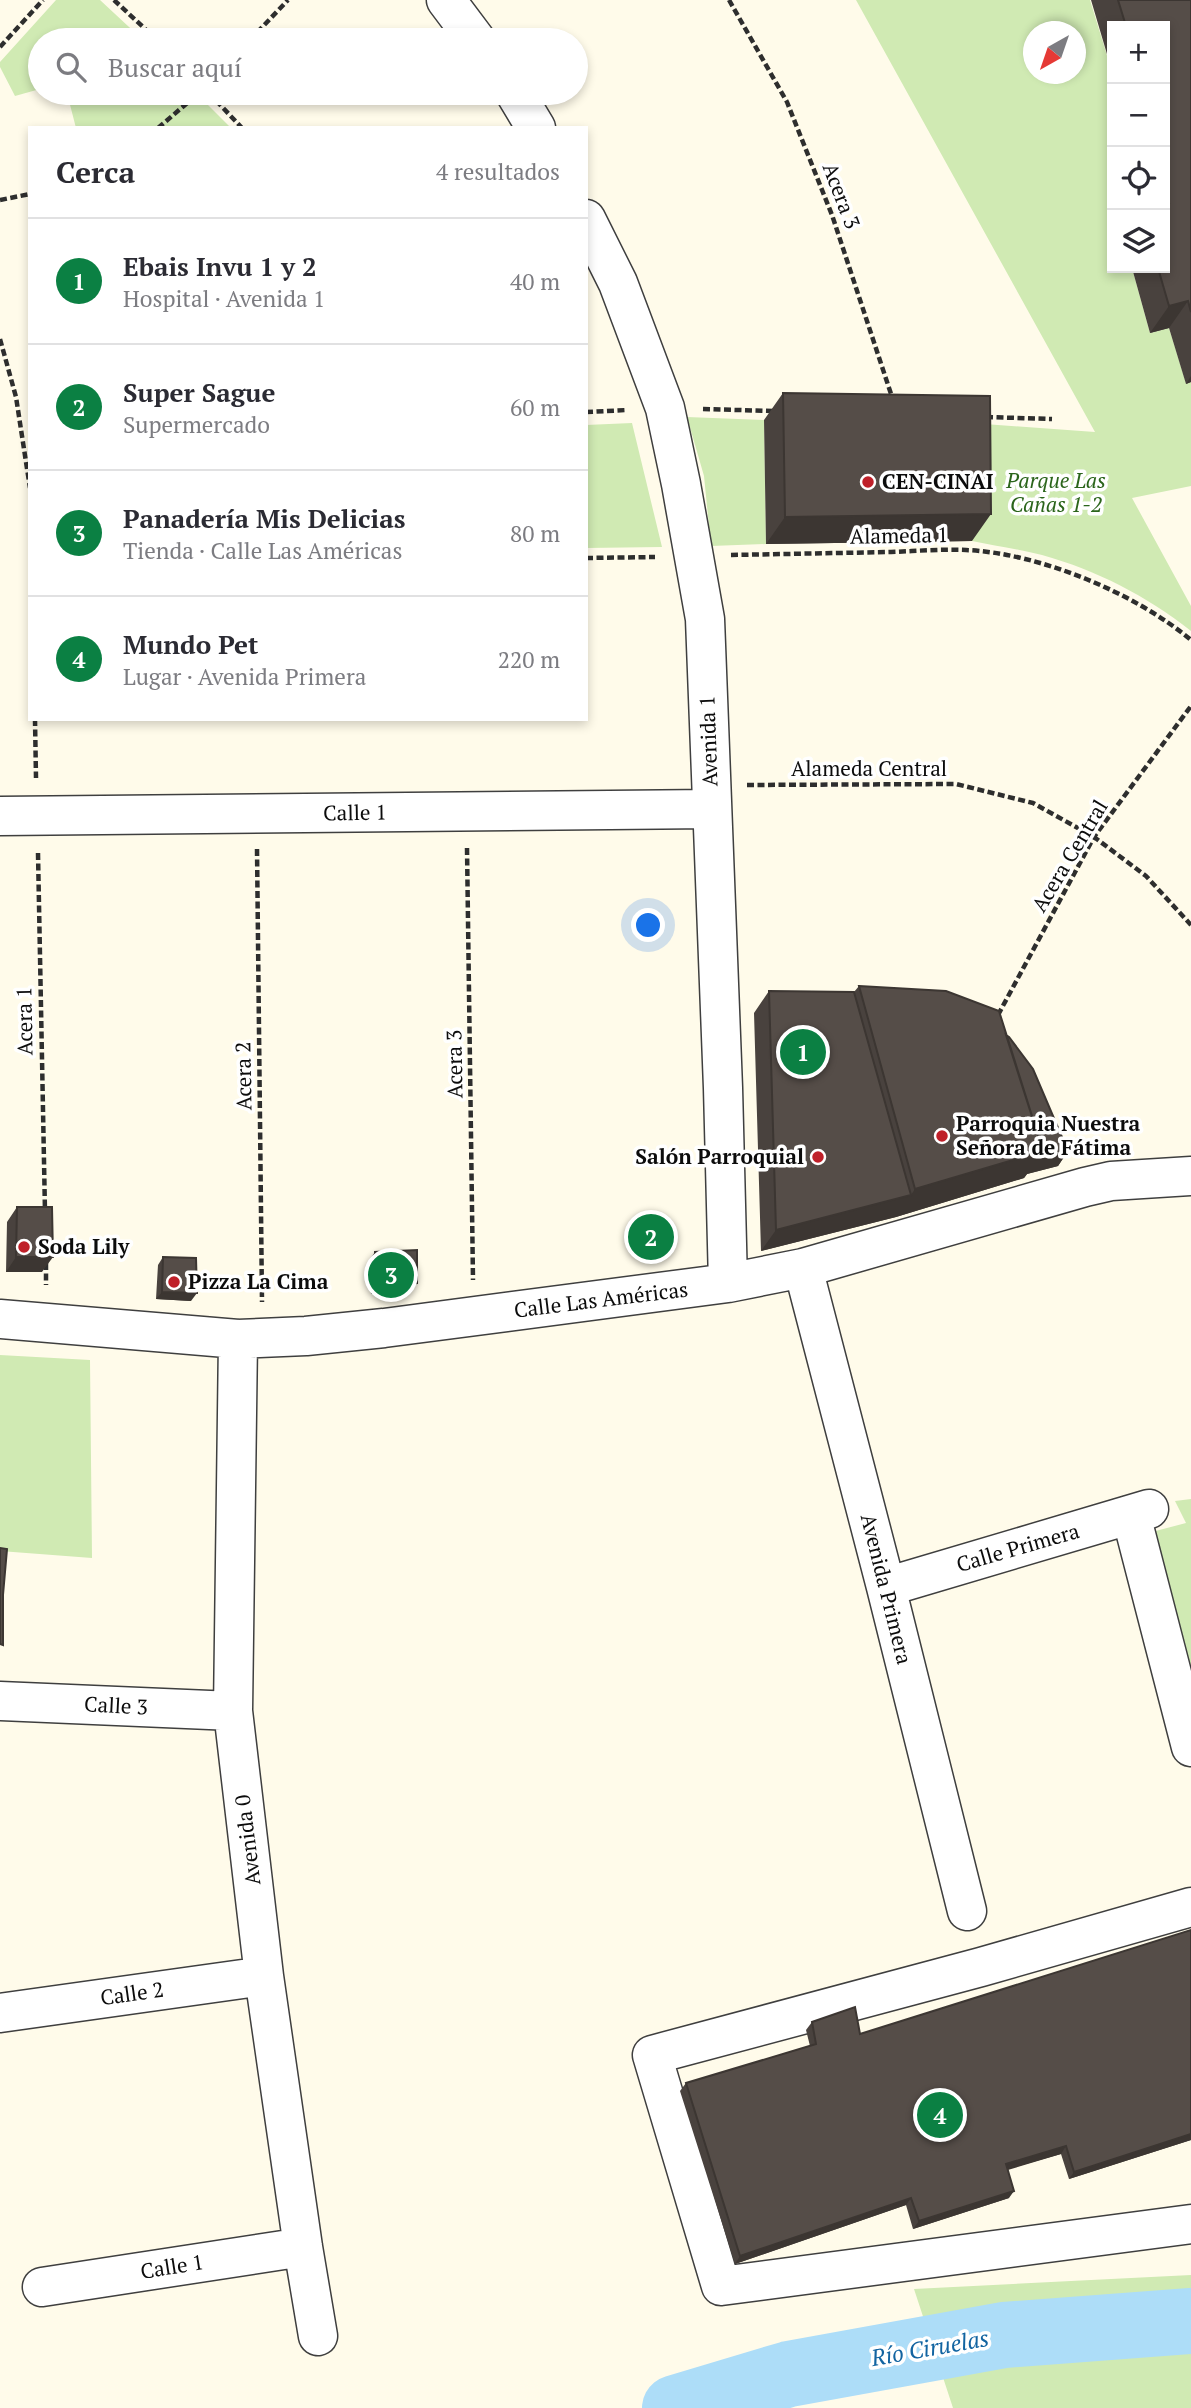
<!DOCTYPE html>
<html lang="es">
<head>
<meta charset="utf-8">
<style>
	:root { --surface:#fff; --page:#f2f2f3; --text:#2b2b33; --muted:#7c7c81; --line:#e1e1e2; --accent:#0b8043 }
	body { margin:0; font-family:"PT Serif",serif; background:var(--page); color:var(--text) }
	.controls { position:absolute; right:21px; top:21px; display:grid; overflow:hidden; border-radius:0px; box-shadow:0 4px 10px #0003 }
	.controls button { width:63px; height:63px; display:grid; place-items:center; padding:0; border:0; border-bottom:2px solid var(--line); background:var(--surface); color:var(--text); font:35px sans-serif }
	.compass { position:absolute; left:1023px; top:21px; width:63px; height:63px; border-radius:50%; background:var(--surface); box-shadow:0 4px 10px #0003; rotate:220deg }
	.you { position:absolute; left:649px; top:926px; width:24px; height:24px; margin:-18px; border:5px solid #fff; border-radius:50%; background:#1a73e8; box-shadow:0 0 0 10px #1a73e833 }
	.badge { display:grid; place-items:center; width:46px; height:46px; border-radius:50%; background:var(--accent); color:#fff; font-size:23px; font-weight:700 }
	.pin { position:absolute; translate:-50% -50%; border:4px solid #fff; box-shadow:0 2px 7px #0006 }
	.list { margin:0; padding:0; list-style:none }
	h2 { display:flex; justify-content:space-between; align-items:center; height:91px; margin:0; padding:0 28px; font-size:30px }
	h2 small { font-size:23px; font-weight:400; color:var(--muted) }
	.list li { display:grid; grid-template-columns:46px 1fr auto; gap:21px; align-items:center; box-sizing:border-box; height:126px; padding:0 28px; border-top:2px solid var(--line) }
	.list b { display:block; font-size:26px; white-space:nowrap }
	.list p { margin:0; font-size:23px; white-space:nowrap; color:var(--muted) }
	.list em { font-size:23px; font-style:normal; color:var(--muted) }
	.icon { flex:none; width:38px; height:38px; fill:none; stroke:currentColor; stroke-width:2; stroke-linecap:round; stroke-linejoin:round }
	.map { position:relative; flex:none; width:1191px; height:2408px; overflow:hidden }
	.search { position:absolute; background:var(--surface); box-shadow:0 4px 10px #0003; left:28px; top:28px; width:560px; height:77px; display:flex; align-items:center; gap:18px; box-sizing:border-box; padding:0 24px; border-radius:38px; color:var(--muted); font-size:26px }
	.panel { position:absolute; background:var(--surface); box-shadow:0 4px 10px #0003; left:28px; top:126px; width:560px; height:595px; border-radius:0px }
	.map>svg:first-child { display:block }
	.green { fill:#d0eab3; fill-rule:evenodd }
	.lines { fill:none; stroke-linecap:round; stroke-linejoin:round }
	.river { stroke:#adddf8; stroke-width:66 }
	.minor-casing { stroke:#3f3f3f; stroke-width:41 }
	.path { stroke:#2e2e2e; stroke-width:4.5; stroke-dasharray:7 3.5; stroke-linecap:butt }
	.minor { stroke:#fff; stroke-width:38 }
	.wall { fill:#49423e }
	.shaded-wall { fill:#3c3632 }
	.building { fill:#554d48; stroke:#3c3632; stroke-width:2 }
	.poi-dot { fill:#bf2029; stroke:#fff; stroke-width:2.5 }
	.labels { text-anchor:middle; stroke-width:7; stroke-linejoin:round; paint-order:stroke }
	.street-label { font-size:21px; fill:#0c0c0c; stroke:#fff }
	.park-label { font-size:21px; font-style:italic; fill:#2b651b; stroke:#fff }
	.poi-label { font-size:21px; font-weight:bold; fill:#0c0c0c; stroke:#fff; text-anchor:start }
	.water-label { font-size:23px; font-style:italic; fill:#1264a1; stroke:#fff }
</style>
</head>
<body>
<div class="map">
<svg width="1191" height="2408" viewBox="0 0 1191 2408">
	<rect width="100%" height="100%" fill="#fffbea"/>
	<!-- green -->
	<path class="green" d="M56,0H100L143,40H40V89L15,96L0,67V62Z
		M856,0H1090L1112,72V268H1132L1150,333L1169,328L1186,383L1191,382V486L1132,498L1191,606V631C1147,596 1096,570 1042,555C1019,549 995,546 972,541L971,423L1095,432ZM1034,32H1076V74H1034Z
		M67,93H196L231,128H76Z
		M687,417L764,420L766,544L711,546L704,476Z
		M632,423L662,547L586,548V425Z
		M0,1355L90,1360L92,1558L0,1551Z
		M1191,1499V1702L1148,1533L1186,1523L1175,1501Z
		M1191,2275V2408H953L914,2289Z"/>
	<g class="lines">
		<!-- river -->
		<path class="river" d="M675,2408L789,2374L1004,2335L1191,2321"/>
		<defs>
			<path id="minor" d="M446,0L476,40
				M515,93L536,128
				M586,219L618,283L665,408L681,484L705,619L723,1088L728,1283
				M0,816L711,809
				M803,1268L886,1587L967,1911
				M0,1319L238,1339L306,1336L384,1328L728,1283L803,1268L1085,1187L1111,1181L1191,1176
				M238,1339L233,1711L264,1976L303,2247L318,2336
				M1131,1515L1191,1747
				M886,1587L1149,1509
				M0,1701L233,1711
				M1191,1907L981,1967L652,2055L721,2286L1191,2224
				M0,2013L264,1976
				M42,2287L303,2247"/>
		</defs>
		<!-- minor casing -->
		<use href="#minor" class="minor-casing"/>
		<!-- path -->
		<path class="path" d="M114,0L157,40
			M729,0L787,102L832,215L893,400
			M250,40L288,0
			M0,47L43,0
			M209,93L242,128
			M158,128L199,93
			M0,200L30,194
			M0,339L16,397L30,488
			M703,409L774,411
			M586,412L627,410
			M986,417L1052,419
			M731,555C784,554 837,553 891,552C916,551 941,549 966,550C1039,553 1135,593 1191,640
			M586,558L655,557
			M35,719L36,778
			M747,785L956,784L1033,803L1094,837L1146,876L1191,925
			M467,848L473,1280
			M257,849L262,1302
			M38,853L45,1212
			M998,1015L1094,837L1191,706
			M46,1263V1285"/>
		<!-- minor -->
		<use href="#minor" class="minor"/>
	</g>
	<!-- wall -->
	<path class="wall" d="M1091,0H1191V382L1186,384L1169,328L1150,333L1132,268H1165V26H1112V71Z
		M783,393L972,541L766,544L764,420Z
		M859,986L1068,1151L1058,1166L1027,1174L1024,1178L896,1217L761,1251L754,1013L769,991L854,992Z
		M17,1207L42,1272H6L7,1222Z
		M375,1252L412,1291L371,1294L370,1259Z
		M163,1257L191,1301L156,1299L158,1265Z
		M812,2022L860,2034L1191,2140L1069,2179L1061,2154L1008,2169L1009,2198L913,2229L906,2205L735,2264L680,2091L686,2083L810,2046L806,2030Z"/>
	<!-- shaded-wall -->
	<path class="shaded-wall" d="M1188,301L1169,328L1150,333L1169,306Z
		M1191,376V382L1186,384Z
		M991,514L972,541L766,544L785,517Z
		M1043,1151H1068L1058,1166L1027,1174L1024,1178L896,1217L761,1251L776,1230L911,1195L915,1189Z
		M16,1257H53L42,1272H6Z
		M417,1283L412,1291L371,1294L376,1287Z
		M162,1292L197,1293L191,1301L156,1299Z
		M1191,2134V2140L1069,2179L1074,2172Z
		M1066,2146L1061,2154L1001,2172L1006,2164Z
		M1014,2191L1009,2198L913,2229L919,2221Z
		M911,2198L906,2205L735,2264L740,2256Z"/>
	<!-- building -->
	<path class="building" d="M1118,0H1191V312L1188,301L1169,306L1158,268H1165V204L1169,203L1165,188V26H1126Z
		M783,393L990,396L991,514L785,517Z
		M859,986L946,991L999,1011L1043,1151L915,1189Z
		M769,991L854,992L911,1195L776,1230Z
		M1006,1035L1009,1037L1033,1069L1068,1151L1037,1159L1043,1151Z
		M17,1207H52L53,1257H16Z
		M417,1250V1283L376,1287L375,1252Z
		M163,1257L196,1258L197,1293L162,1292Z
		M0,1548L7,1549L3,1595V1645L0,1644Z
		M1191,1930V2134L1074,2172L1066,2146L1006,2164L1014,2191L919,2221L911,2198L740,2256L686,2083L816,2044L812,2022L855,2007L860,2034Z"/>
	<!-- markers -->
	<g class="poi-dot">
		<circle cx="868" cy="482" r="7"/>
		<circle cx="942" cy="1136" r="7"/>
		<circle cx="818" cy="1157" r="7"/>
		<circle cx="24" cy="1247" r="7"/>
		<circle cx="174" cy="1282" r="7"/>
	</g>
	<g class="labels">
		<!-- street labels -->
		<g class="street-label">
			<text transform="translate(841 196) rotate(69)" y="7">Acera 3</text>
			<text transform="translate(899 536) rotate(-1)" y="7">Alameda 1</text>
			<text transform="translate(709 741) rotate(-92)" y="7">Avenida 1</text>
			<text x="869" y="776">Alameda Central</text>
			<text transform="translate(355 813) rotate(-1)" y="7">Calle 1</text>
			<text transform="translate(1070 856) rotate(-59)" y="7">Acera Central</text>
			<text transform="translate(25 1021) rotate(-91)" y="7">Acera 1</text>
			<text transform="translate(455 1064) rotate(-91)" y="7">Acera 3</text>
			<text transform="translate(244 1076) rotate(-91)" y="7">Acera 2</text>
			<text transform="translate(601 1300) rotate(-7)" y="7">Calle Las Américas</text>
			<text transform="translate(1018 1548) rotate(-16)" y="7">Calle Primera</text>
			<text transform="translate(886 1589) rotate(76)" y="7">Avenida Primera</text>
			<text transform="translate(116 1706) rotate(3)" y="7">Calle 3</text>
			<text transform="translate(248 1840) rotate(-97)" y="7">Avenida 0</text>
			<text transform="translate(132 1994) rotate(-8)" y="7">Calle 2</text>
			<text transform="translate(172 2267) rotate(-9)" y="7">Calle 1</text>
		</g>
		<!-- park labels -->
		<g class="park-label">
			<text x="1056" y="488">Parque Las<tspan x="1056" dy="24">Cañas 1-2</tspan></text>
		</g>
		<!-- poi labels -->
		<g class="poi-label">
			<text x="882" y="489">CEN-CINAI</text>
			<text x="956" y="1131">Parroquia Nuestra<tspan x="956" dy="24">Señora de Fátima</tspan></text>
			<text x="804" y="1164" text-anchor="end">Salón Parroquial</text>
			<text x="38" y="1254">Soda Lily</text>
			<text x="188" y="1289">Pizza La Cima</text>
		</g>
		<!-- water labels -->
		<g class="water-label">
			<text transform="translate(930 2348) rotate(-10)" y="8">Río Ciruelas</text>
		</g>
	</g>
</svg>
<div class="controls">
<button>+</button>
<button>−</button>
<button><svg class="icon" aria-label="locate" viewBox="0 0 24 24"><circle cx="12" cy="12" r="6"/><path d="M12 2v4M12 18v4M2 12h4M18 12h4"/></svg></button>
<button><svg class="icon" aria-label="layers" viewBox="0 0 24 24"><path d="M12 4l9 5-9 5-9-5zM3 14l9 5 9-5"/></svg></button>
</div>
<svg class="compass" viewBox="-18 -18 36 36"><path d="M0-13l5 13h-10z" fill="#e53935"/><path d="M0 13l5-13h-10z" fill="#7c7c81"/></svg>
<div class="you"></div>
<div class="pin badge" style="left:803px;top:1052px">1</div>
<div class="pin badge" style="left:651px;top:1237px">2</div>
<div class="pin badge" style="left:391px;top:1275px">3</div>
<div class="pin badge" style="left:940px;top:2115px">4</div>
<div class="search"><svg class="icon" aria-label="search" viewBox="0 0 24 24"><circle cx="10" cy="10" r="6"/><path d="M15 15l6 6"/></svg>Buscar aquí</div>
<section class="panel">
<h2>Cerca<small>4 resultados</small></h2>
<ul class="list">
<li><span class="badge">1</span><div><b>Ebais Invu 1 y 2</b><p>Hospital · Avenida 1</p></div><em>40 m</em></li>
<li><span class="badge">2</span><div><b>Super Sague</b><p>Supermercado</p></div><em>60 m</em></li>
<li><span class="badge">3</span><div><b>Panadería Mis Delicias</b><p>Tienda · Calle Las Américas</p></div><em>80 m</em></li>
<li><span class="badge">4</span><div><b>Mundo Pet</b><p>Lugar · Avenida Primera</p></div><em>220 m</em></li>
</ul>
</section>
</div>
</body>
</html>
